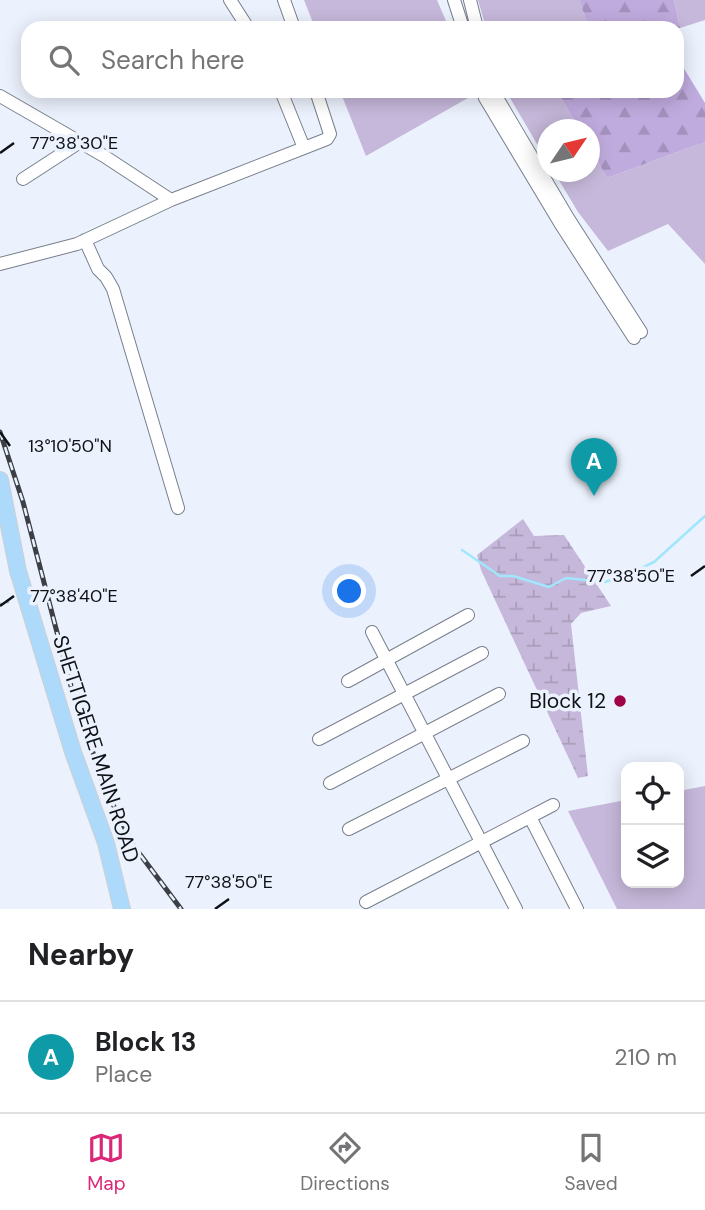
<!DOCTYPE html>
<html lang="en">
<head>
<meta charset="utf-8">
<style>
	:root { --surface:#fff; --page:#f2f2f2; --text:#202124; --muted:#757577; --line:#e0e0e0; --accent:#db2777 }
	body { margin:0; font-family:"DM Sans",sans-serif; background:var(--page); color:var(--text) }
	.controls { position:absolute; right:21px; bottom:21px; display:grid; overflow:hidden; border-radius:14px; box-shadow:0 4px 18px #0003 }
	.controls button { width:63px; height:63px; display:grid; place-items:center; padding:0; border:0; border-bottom:2px solid var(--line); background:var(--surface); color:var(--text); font:35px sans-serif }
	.compass { position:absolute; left:537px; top:119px; width:63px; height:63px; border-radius:50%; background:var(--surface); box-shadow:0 4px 18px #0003; rotate:55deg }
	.you { position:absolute; left:350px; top:592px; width:24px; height:24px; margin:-18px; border:5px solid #fff; border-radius:50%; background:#1a73e8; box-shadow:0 0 0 10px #1a73e833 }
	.badge { display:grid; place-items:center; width:46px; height:46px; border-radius:50%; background:var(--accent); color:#fff; font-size:23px; font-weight:700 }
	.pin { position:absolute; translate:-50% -58px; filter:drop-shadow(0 2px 4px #0008) }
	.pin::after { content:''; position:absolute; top:37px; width:24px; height:21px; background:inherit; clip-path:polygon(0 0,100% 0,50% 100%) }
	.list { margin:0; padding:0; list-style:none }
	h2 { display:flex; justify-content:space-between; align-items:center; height:91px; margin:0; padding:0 28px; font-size:30px }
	h2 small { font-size:23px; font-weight:400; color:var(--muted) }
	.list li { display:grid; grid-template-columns:46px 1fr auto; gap:21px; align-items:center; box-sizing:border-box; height:112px; padding:0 28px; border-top:2px solid var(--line) }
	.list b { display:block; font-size:26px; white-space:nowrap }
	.list p { margin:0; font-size:23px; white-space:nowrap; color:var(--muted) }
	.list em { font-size:23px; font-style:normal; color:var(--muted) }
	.icon { flex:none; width:38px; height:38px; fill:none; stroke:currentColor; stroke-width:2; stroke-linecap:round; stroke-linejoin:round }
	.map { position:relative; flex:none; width:705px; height:909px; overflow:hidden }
	.search { position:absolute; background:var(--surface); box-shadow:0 4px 18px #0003; left:21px; right:21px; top:21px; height:77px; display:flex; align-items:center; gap:18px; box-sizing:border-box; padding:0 24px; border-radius:21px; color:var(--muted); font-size:26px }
	.sheet { height:203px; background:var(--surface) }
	nav { display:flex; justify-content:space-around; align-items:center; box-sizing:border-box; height:98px; border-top:2px solid var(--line); background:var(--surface); font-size:19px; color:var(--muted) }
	nav a { display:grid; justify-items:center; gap:4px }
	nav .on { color:var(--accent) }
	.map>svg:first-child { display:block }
	.grass { fill:#c6b8da }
	.forest { fill:url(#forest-firs) }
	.wetland { fill:url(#wetland-marsh) }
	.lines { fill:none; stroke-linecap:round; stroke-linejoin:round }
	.stream { stroke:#a1e6fd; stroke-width:2.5 }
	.minor-casing { stroke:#787f8b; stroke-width:14 }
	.major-casing { stroke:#cfcfd0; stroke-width:18 }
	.path { stroke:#a7adb5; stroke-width:2; stroke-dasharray:2 5; stroke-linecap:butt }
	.minor { stroke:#fff; stroke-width:12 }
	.major { stroke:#addafb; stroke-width:16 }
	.rail-casing { stroke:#3c3f45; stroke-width:5 }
	.rail { stroke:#ecf2fd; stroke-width:2.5; stroke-dasharray:8; stroke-linecap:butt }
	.ticks { fill:none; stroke:#0e1115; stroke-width:2.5 }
	.poi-dot { fill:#9e0247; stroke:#ecf2fd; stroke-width:2.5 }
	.labels { text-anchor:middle; stroke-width:7; stroke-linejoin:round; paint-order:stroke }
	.poi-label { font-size:21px; fill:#0e1115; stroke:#ecf2fd; text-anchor:end }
	.street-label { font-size:21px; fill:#0e1115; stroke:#ecf2fd }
	.ticks-label { font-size:18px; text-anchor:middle; fill:#0e1115; stroke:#ecf2fd; stroke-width:7; stroke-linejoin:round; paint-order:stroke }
</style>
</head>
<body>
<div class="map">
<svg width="705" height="909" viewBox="0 0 705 909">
	<defs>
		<pattern id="forest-firs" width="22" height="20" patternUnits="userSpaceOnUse" patternTransform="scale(1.75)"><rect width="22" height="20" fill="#c0abde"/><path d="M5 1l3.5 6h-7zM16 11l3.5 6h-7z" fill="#a492be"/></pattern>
		<pattern id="wetland-marsh" width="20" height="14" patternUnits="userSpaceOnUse" patternTransform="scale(1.75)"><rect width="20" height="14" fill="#c6b8da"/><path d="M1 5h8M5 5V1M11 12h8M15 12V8" fill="none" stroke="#a99dba"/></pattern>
	</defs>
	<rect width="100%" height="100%" fill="#ecf2fd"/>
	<!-- grass -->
	<path class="grass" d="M304,0H437L449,28H315Z
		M478,0H579L589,28H486Z
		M674,0H705V20L680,28Z
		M340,91H474L475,94L366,156Z
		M506,91H557L579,129L548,130L547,161Z
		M705,142V264L668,224L608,251L578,212L554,172H590V148L607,178Z
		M705,786V909H617L568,811L626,800V883H679V791Z"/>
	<!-- forest -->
	<path class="forest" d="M579,0H674L680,28H589Z
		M677,57L705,103V142L607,178L590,148V130L579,129L557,91H677Z"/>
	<!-- wetland -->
	<path class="wetland" d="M523,519L534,536L564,535L611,606L581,613L571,624L588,776L578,778L481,570L477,555Z"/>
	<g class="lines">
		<!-- stream -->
		<path class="stream" d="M462,550L500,576H513L549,587L566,578L605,582L627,575L654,562L705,516"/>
		<defs>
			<path id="minor" d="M230,0L248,28
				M284,0L294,28
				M454,0L463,28
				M470,0L477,28
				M281,91L304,148
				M483,91L485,98L560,223L634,338
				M493,91L568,218L641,332
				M0,96L104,156L171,200L327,139L330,134L316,91
				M23,179L80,142
				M85,240L98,269L106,277L113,289L178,508
				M0,264L77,244L171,200
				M372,632L516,909
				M348,681L468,615
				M319,739L482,653
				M330,783L499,694
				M530,817L577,909
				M349,829L523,741
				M366,902L553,805"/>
			<path id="major" d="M0,480L18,571L73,752L106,843L122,909"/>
		</defs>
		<!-- minor casing -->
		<use href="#minor" class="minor-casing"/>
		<!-- major casing -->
		<use href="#major" class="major-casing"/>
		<!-- path -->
		<path class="path" d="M0,604L13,601"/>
		<!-- minor -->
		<use href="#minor" class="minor"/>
		<!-- major -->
		<use href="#major" class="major"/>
		<defs>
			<path id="rail" d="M0,432L23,502L71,686L104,786L133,845L181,909"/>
		</defs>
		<!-- rail casing -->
		<use href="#rail" class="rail-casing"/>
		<!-- rail -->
		<use href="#rail" class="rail"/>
	</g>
	<!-- ticks -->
	<path class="ticks" d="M0,153L14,143M0,432L10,446M691,576L705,566M0,606L14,596M215,909L229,899"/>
	<!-- markers -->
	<circle class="poi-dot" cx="620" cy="701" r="7"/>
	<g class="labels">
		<!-- poi labels -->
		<g class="poi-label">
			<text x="606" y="708">Block 12</text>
		</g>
		<!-- street labels -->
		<g class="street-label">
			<text transform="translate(96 749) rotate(72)" y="7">SHETTIGERE MAIN ROAD</text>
		</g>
	</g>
	<g class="ticks-label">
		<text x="74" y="149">77°38'30"E</text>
		<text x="70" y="452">13°10'50"N</text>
		<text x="631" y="582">77°38'50"E</text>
		<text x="74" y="602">77°38'40"E</text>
		<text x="229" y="888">77°38'50"E</text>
	</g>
</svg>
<div class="controls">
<button><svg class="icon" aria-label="locate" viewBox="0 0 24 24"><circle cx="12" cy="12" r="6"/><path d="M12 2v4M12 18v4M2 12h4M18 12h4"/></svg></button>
<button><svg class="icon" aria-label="layers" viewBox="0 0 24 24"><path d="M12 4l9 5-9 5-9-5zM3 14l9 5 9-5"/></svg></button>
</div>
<svg class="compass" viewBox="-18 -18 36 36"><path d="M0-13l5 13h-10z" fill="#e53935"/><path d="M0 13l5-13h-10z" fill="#757577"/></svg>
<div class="you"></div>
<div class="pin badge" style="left:594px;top:496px;background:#0f9aa8">A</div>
<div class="search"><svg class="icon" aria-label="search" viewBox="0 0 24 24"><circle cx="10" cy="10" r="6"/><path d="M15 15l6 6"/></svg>Search here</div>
</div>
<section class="sheet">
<h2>Nearby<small></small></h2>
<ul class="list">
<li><span class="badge" style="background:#0f9aa8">A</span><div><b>Block 13</b><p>Place</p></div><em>210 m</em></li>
</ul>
</section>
<nav>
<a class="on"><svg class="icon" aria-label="map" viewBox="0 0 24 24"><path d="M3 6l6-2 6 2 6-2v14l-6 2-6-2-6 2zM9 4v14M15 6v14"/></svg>Map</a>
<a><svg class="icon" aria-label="directions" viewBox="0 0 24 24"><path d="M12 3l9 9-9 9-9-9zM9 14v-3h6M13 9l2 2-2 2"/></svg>Directions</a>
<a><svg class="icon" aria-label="saved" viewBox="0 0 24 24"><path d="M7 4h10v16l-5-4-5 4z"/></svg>Saved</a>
</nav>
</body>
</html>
